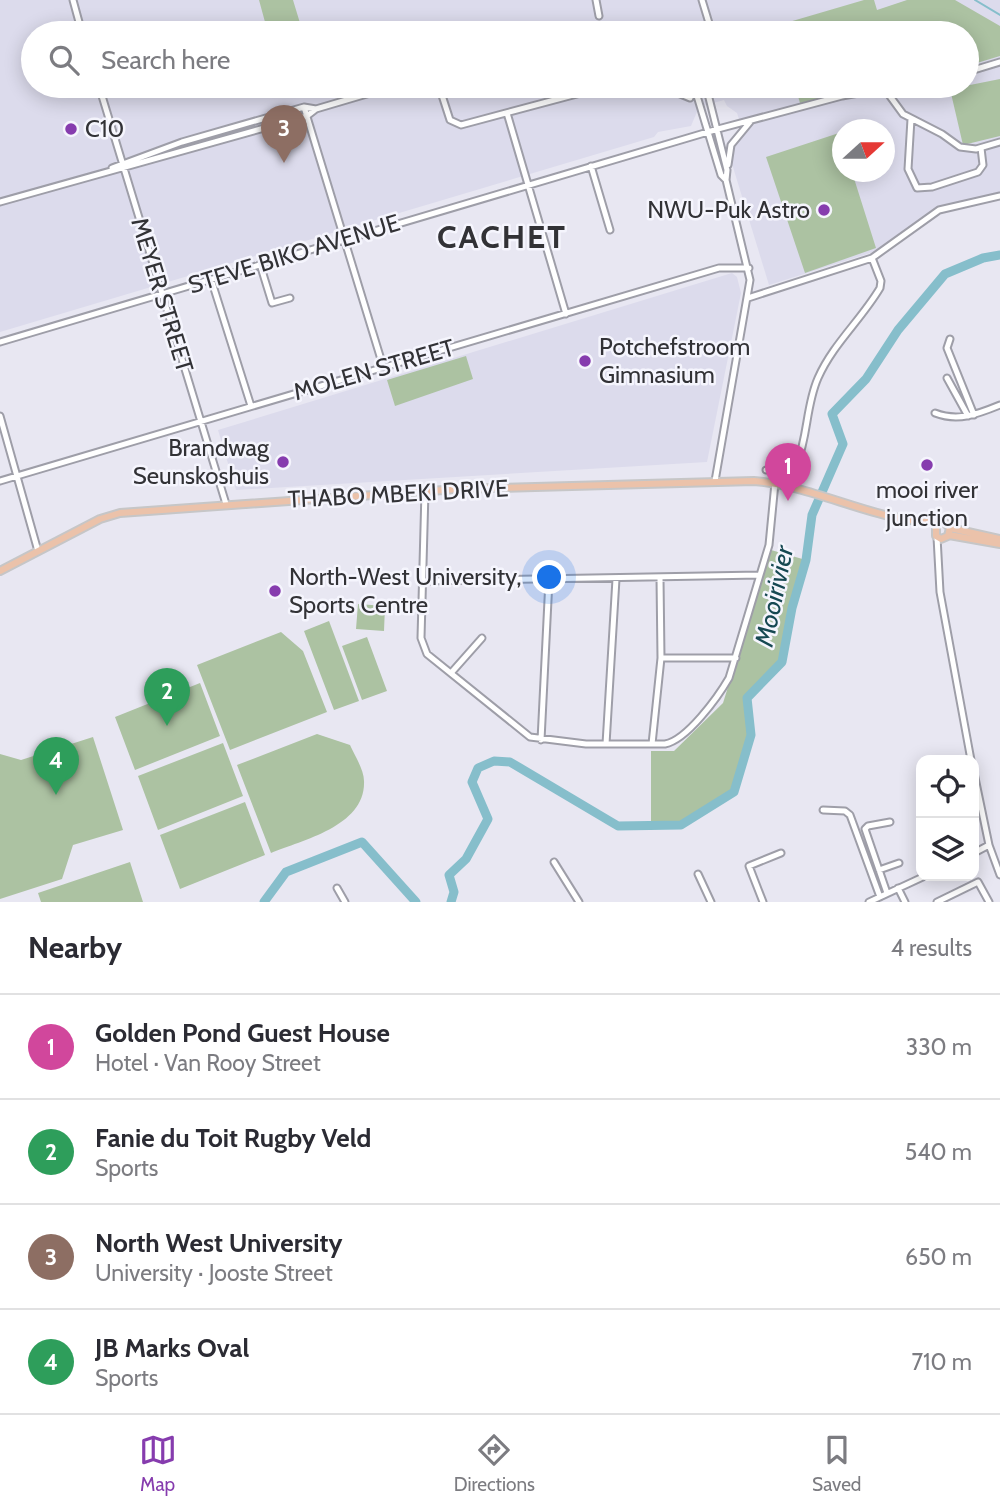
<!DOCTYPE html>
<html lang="en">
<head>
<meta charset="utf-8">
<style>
	:root { --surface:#fff; --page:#f7f7f7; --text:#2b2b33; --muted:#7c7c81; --line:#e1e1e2; --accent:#863cae }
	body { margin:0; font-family:Cabin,sans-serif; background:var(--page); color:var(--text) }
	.controls { position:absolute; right:21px; bottom:21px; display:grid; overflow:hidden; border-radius:14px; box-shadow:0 4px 18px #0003 }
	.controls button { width:63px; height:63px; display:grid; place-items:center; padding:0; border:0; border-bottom:2px solid var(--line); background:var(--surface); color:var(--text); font:35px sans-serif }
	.compass { position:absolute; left:832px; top:119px; width:63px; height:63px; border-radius:50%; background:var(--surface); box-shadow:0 4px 18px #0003; rotate:69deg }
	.you { position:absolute; left:550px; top:578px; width:24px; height:24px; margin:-18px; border:5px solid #fff; border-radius:50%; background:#1a73e8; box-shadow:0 0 0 10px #1a73e833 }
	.badge { display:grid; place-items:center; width:46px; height:46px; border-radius:50%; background:var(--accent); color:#fff; font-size:23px; font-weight:700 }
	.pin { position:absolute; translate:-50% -58px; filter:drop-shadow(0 2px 4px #0008) }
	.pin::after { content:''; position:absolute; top:37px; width:24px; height:21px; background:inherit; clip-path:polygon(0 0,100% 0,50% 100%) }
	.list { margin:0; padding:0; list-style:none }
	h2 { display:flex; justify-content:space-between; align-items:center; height:91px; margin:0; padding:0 28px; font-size:30px }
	h2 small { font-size:23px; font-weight:400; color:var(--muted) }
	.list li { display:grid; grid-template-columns:46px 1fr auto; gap:21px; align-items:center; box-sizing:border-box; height:105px; padding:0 28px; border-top:2px solid var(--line) }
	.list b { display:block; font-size:26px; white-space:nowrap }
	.list p { margin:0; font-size:23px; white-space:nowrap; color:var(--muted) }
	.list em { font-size:23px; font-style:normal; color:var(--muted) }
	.icon { flex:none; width:38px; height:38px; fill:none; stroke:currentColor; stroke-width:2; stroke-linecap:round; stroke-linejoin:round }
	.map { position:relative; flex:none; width:1000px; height:902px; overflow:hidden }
	.search { position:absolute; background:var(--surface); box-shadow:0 4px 18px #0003; left:21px; right:21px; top:21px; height:77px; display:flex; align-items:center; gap:18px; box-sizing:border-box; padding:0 24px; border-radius:38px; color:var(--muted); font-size:26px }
	.sheet { height:511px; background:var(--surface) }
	nav { display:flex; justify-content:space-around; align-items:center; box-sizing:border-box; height:98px; border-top:2px solid var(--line); background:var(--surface); font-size:19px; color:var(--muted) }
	nav a { display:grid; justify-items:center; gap:4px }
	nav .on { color:var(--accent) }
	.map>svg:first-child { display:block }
	.built { fill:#dcdbec; fill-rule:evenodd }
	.green { fill:#acc2a2 }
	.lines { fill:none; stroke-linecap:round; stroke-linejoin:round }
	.stream { stroke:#86becb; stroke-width:2 }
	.river { stroke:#86becb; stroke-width:9 }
	.minor-casing { stroke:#9e9ea8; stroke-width:9 }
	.major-casing { stroke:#c6c6c7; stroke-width:10 }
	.minor { stroke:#fff; stroke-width:5 }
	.major { stroke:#ebc2aa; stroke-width:6 }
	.poi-dot { fill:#863cae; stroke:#f5f5fd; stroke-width:2.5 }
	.labels { text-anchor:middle; stroke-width:5; stroke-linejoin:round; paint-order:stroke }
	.poi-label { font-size:24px; fill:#323236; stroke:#f5f5fd; text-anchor:start }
	.street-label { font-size:24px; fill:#323236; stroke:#f5f5fd }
	.water-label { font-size:26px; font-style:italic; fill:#164852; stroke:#f5f5fd }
	.district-label { font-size:32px; font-weight:bold; letter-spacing:2px; fill:#323236; stroke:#f5f5fd }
</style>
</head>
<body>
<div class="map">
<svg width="1000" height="902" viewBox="0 0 1000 902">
	<rect width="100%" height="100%" fill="#e8e7f2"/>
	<!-- built -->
	<path class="built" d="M0,0H1000V199L930,216L883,249L769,285L729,154L743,132L737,113L727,106L724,100L699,107L691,126L658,132L654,137L0,332ZM33,33H967V86H33ZM842,130H884V172H842Z
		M732,273L737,277L741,293L707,462L236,490L218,430Z"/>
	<!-- green -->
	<path class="green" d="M259,0H293L303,33H268Z
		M864,0H874L877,10L907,0H955L1000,26V56L967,66V33H793L789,22Z
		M1000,79V136L963,145L950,89Z
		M795,86H871L800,103Z
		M839,133L842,172H852L876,248L805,273L766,157Z
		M466,356L473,379L395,406L387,380Z
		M771,550L806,560L792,608L782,662L747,698L751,735L734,792L681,825H651V751H674L723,703Z
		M358,604L385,606L384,631L356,629Z
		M329,621L359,701L334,710L304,631Z
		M281,632L303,651L327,712L230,750L197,665Z
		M367,637L387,691L362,700L342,646Z
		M200,683L220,736L135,770L115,717Z
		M317,734L350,745C355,756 364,770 364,781C366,826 303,840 271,853L237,765Z
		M93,737L123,830L73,845L62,879L0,899V754L21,760Z
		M223,743L243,796L158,830L138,776Z
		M245,802L265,855L180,889L160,835Z
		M130,862L143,902H41L38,893Z"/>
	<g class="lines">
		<!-- stream -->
		<path class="stream" d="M975,0L1000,15"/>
		<!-- river -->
		<path class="river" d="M264,902L286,872L362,842L416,902
			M451,902L454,892L449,875L466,859L488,819L472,782L478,768L494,761L510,762L618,826L681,825L734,792L751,735L747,698L782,662L792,608L806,560L812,515L843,444L832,414L866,379L898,330L945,274L983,258L1000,255"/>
		<defs>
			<path id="minor" d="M73,0L82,33
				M596,0L599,16
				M702,0L712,33
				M967,72L1000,62
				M99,86L226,504
				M439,86L450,120L461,125L607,86
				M661,86L690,98L693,87
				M694,86L721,175L726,180L750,280L715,481
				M706,86L727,170L726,180
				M884,88L903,114L942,134L960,147L976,149L1000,142
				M304,107L383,366
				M507,113L566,314
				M911,119L908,169L917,188L932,187L978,172L983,165L981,148
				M728,165L731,145L750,122
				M591,166L610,230
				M112,168L182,142L304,107L316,109
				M0,202L307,116L316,109L394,86
				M260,264L272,303L290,298
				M211,279L251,406
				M748,298L872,258L939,210L1000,196
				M950,339L947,348L974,415
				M0,342L718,129L842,96L898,86
				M947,378L968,416
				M935,413C958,422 978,414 1000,405
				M0,416L38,551
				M766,470L789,468L797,463C808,436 806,405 818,378C833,344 861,320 880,288L881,281L872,258
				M0,481L719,268H749
				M425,491L421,638L427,654L530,737L586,744H665C687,740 718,697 729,678L769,545L775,483
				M937,537L940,592L971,760
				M424,581L760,575
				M661,658H736
				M451,673L482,638
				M541,740L549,580
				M606,744L616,579
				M652,744L661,658L660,578
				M974,773L989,845L1000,875
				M823,810L845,811L850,815L880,897
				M974,853L989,845
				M554,862L579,902
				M879,870L899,863
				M698,874L711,902
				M337,888L345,902
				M898,888L905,902
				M887,893L865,829L868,826L890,822
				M763,902L749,866L781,853
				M869,902L925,876
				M937,902L978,882L989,902"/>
			<path id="major" d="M950,528L1000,539
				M949,535L1000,544
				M0,571L100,519L120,513L458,489L754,481C818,486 883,526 944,522L950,528L948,536L941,539L936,536V524"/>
		</defs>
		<!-- minor casing -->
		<use href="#minor" class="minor-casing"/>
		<!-- major casing -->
		<use href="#major" class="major-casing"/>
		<!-- minor -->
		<use href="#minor" class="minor"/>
		<!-- major -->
		<use href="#major" class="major"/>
	</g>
	<!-- markers -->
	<g class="poi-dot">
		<circle cx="71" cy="129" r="7"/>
		<circle cx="824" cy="210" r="7"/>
		<circle cx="585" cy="361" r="7"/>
		<circle cx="283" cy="462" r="7"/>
		<circle cx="927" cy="465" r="7"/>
		<circle cx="275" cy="591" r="7"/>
	</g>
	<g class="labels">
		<!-- poi labels -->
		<g class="poi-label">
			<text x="85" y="137">C10</text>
			<text x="810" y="218" text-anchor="end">NWU-Puk Astro</text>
			<text x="599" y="355">Potchefstroom<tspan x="599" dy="28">Gimnasium</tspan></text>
			<text x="269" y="456" text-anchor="end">Brandwag<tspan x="269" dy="28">Seunskoshuis</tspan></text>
			<text x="927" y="498" text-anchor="middle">mooi river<tspan x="927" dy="28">junction</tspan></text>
			<text x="289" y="585">North-West University,<tspan x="289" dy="28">Sports Centre</tspan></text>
		</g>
		<!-- street labels -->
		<g class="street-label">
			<text transform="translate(294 254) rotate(-17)" y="8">STEVE BIKO AVENUE</text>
			<text transform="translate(162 295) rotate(73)" y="8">MEYER STREET</text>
			<text transform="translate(374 370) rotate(-16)" y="8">MOLEN STREET</text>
			<text transform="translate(398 494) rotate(-3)" y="8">THABO MBEKI DRIVE</text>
		</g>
		<!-- water labels -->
		<g class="water-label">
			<text transform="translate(774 596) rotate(-78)" y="9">Mooirivier</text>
		</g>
		<!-- district labels -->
		<g class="district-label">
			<text x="502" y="248">CACHET</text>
		</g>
	</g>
</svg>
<div class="controls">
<button><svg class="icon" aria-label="locate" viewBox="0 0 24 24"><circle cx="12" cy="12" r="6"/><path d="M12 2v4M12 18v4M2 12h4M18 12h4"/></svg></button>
<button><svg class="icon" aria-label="layers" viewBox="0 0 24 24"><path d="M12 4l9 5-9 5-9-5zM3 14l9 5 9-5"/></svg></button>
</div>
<svg class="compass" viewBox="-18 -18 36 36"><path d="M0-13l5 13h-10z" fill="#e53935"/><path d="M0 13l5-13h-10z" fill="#7c7c81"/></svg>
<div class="you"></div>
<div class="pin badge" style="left:788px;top:501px;background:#d1479c">1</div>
<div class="pin badge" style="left:167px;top:726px;background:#2e9e5b">2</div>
<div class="pin badge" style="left:284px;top:163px;background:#8d6e63">3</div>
<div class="pin badge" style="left:56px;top:795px;background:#2e9e5b">4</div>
<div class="search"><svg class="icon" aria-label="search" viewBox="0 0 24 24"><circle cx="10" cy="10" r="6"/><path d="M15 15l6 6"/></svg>Search here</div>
</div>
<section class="sheet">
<h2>Nearby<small>4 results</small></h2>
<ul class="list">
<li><span class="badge" style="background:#d1479c">1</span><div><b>Golden Pond Guest House</b><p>Hotel · Van Rooy Street</p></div><em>330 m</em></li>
<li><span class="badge" style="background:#2e9e5b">2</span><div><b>Fanie du Toit Rugby Veld</b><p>Sports</p></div><em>540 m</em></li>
<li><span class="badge" style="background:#8d6e63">3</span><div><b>North West University</b><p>University · Jooste Street</p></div><em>650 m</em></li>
<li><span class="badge" style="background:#2e9e5b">4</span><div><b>JB Marks Oval</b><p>Sports</p></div><em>710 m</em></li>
</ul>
</section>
<nav>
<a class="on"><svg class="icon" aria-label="map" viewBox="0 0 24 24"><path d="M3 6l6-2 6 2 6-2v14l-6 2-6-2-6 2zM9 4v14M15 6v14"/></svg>Map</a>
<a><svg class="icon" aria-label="directions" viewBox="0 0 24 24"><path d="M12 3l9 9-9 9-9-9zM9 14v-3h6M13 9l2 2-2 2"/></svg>Directions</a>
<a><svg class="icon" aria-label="saved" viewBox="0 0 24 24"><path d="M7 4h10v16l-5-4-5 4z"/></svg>Saved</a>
</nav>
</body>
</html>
